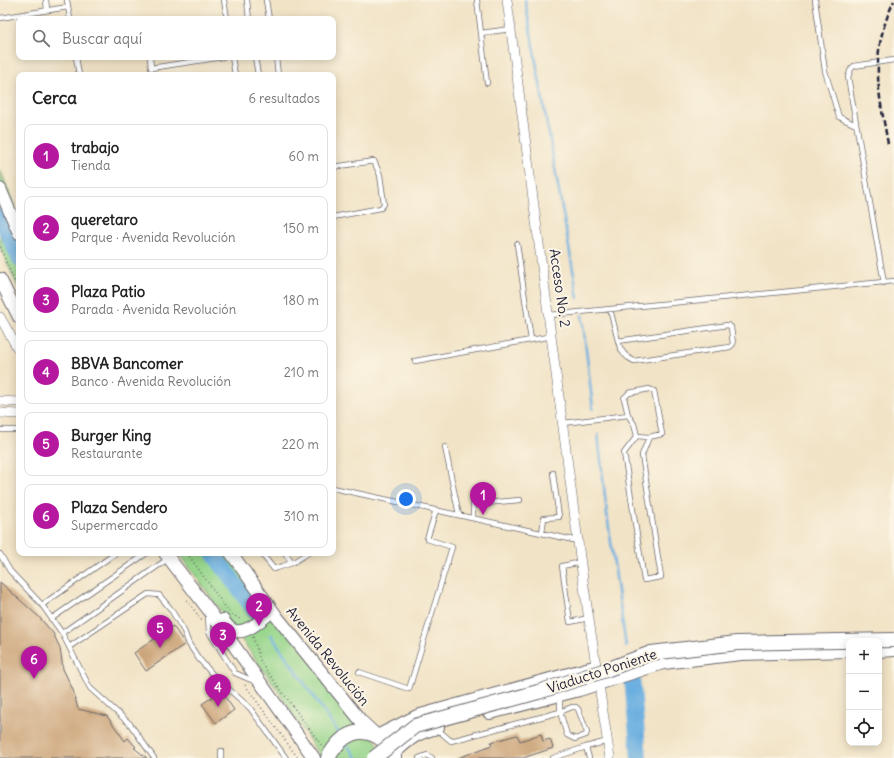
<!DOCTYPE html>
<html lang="es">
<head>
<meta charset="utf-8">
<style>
	:root { --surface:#fff; --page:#f2f2f2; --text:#222; --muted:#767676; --line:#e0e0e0; --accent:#b5179e }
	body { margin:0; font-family:Delius,sans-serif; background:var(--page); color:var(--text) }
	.controls { position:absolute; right:12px; bottom:12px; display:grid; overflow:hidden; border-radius:8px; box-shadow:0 2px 10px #0003 }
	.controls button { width:36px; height:36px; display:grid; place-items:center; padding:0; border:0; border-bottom:1px solid var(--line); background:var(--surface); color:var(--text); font:20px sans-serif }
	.you { position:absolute; left:406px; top:499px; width:14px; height:14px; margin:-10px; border:3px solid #fff; border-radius:50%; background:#1a73e8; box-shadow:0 0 0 6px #1a73e833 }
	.badge { display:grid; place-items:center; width:26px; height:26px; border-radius:50%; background:var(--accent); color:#fff; font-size:13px; font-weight:700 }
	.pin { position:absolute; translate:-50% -33px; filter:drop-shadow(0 1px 2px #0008) }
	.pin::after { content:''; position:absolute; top:21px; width:14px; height:12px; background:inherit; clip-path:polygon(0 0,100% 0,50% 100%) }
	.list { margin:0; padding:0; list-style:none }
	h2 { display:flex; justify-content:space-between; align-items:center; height:52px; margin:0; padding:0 16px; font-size:17px }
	h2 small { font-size:13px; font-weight:400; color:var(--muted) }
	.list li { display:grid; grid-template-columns:26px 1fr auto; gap:12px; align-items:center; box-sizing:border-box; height:64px; margin:0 8px 8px; padding:0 8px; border:1px solid var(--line); border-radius:8px }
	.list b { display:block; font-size:15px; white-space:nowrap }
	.list p { margin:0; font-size:13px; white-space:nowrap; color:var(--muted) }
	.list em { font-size:13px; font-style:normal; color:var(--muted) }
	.icon { flex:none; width:22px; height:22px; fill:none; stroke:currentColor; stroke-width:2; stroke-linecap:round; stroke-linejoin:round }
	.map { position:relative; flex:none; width:894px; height:758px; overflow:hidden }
	.search { position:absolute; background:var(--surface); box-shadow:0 2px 10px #0003; left:16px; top:16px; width:320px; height:44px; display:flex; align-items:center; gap:10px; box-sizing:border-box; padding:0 14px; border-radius:8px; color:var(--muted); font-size:15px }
	.panel { position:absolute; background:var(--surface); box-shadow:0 2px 10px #0003; left:16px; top:72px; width:320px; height:484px; border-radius:8px }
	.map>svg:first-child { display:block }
	.green { fill:#96d58b; stroke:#5c7c63 }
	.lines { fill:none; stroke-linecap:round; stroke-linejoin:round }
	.stream { stroke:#6aafe0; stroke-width:2.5 }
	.river { stroke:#6aafe0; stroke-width:16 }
	.building { fill:#cca57a }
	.lane-casing { stroke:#6a666c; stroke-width:6 }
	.street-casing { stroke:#6a666c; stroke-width:10 }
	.secondary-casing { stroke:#6a666c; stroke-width:14 }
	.primary-casing { stroke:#6a666c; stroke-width:16 }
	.path { stroke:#6a666c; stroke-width:1.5; stroke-dasharray:1 3; stroke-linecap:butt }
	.lane { stroke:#fff; stroke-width:4.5 }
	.street { stroke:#fff; stroke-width:9 }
	.secondary { stroke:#fff; stroke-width:12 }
	.primary { stroke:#fff; stroke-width:14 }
	.rail { stroke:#22223b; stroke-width:2.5; stroke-dasharray:6 3; stroke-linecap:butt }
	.primary-bridge-casing { stroke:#6a666c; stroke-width:16; stroke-linecap:butt }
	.primary-bridge { stroke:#fff; stroke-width:14 }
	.labels { text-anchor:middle; stroke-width:4; stroke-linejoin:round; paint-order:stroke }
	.street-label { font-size:14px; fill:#22223b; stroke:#fcf5e5 }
</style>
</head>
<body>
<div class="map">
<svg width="894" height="758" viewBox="0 0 894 758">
	<rect width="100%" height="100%" fill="#fcf5e5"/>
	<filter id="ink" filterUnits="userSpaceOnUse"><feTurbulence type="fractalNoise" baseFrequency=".025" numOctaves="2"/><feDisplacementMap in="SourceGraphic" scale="8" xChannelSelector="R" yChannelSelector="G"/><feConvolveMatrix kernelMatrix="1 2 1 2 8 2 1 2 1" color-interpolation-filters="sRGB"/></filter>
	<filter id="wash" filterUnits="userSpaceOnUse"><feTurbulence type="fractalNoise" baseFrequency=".012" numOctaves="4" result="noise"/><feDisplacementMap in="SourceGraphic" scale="16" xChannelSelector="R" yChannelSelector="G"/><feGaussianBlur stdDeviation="0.9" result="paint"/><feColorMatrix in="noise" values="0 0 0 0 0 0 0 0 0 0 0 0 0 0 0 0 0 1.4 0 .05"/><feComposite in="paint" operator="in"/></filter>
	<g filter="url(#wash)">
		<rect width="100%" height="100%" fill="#f1e3c6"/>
		<!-- green -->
		<path class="green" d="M0,169L19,217V290L0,247Z
			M179,553H231L389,758H321L275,686Z"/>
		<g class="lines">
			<!-- stream -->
			<path class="stream" d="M525,0L578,298
				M582,315L593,409
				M598,434L607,514L626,647
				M271,635L340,735
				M346,744L357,758"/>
			<!-- river -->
			<path class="river" d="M0,216L19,258
				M213,553L257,614
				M632,677L639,758"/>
		</g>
		<g id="blocks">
			<!-- building -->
			<path class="building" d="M0,582L39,617L53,633L60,648L63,669L73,690L78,709L107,716L125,741L128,738L136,747L134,748L147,758H0Z
				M173,626L185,644L146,671L134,653Z
				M221,691L234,710L216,723L202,704Z
				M541,734L543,741L550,739L553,748L523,758H458L492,745L491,742L499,740L517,735L520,741Z"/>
		</g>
	</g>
	<g filter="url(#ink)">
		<use href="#blocks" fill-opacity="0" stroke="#6a666c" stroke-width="1"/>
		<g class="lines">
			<defs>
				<path id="lane" d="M46,0L47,10
					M67,0L70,19
					M224,0L227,19
					M247,0L249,19
					M266,0L269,19
					M477,0L481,33L511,29
					M815,0L825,71L839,117L856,125
					M0,18L68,7
					M481,33L487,83
					M76,57L79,75
					M150,57L151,68L223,57
					M232,57L235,75
					M255,57L258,75
					M276,57L278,75
					M333,167L374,161L380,175L384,204L381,208L333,217
					M517,244L531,340
					M884,283L848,77L851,69L854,66L894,60
					M610,309L618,341C620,351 625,357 634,361L730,347L733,344L731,327L728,325L618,341
					M550,315L894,281
					M415,361L553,336
					M649,389L654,391L662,434L649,437L637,436L634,424L628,415L624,398L629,393Z
					M564,423L628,415
					M0,430H19
					M637,436L624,453L644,580L661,577L642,455L649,437
					M445,447L459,515
					M333,488L578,541
					M473,518V504L520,500
					M542,533L544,518L559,517L553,473
					M261,553L274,569L292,563L308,553
					M285,553L292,563
					M0,554L10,571L42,605L62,633L90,688L130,724L154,758
					M582,562L562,566L570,622L589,618
					M42,605L116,553
					M208,615L209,632L235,673L256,682
					M51,619L147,553
					M62,633L169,558
					M69,647L148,594L159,595L170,608L184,631L189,644L199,659L215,677L250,708L286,758
					M359,672L409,689L452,547L427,539L436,510
					M572,707H576L578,709L587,732L586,735L575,739L567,735L560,712Z
					M438,730L451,741L560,712V695
					M586,747L608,741
					M221,758V751
					M419,758L427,755L432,758
					M553,758L586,747L589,758"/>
				<path id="street" d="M507,0L583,580L610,758
					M0,317L19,351
					M0,401L19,402
					M0,413L19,414"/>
				<path id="secondary" d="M0,189L19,233
					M0,279L19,317
					M165,553L208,609L314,758
					M231,553L277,617L361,721L377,736L417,716L590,668
					M223,620C225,623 228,627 231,629C244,638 263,618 272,611"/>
				<path id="primary" d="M879,650L894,649
					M490,712L579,689L663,662L741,653L849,650
					M394,752C409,738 416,732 437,727
					M328,758C341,734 361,723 384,741C389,745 393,750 394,757"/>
			</defs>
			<!-- lane casing -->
			<use href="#lane" class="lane-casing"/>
			<!-- street casing -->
			<use href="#street" class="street-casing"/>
			<!-- secondary casing -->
			<use href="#secondary" class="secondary-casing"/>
			<!-- primary casing -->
			<use href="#primary" class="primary-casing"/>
			<!-- path -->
			<path class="path" d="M0,247L16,285
				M187,553L229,612
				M187,600L202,621
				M232,614L241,620
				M253,637L261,663L322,746
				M245,685L298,758"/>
			<!-- lane -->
			<use href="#lane" class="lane"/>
			<!-- street -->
			<use href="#street" class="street"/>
			<!-- secondary -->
			<use href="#secondary" class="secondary"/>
			<!-- primary -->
			<use href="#primary" class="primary"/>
			<!-- rail -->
			<path class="rail" d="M888,144C878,89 869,54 894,1"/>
			<defs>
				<path id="primary-bridge" d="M374,758L415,726L538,692L606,670L651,653L737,643L894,640"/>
			</defs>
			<!-- primary-bridge casing -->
			<use href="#primary-bridge" class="primary-bridge-casing"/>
			<!-- primary-bridge -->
			<use href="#primary-bridge" class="primary-bridge"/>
		</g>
	</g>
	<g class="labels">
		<!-- street labels -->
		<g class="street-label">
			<text transform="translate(560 288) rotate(82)" y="5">Acceso No. 2</text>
			<text transform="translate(328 656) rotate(51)" y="5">Avenida Revolución</text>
			<text transform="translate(602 671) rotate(-18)" y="5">Viaducto Poniente</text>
		</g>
	</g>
</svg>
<div class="controls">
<button>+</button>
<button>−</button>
<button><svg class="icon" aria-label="locate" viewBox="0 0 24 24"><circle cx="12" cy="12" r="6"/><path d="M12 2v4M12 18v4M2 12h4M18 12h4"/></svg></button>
</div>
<div class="you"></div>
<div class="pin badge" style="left:483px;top:515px">1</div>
<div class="pin badge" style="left:259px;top:626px">2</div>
<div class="pin badge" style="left:223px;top:655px">3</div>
<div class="pin badge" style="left:218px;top:707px">4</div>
<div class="pin badge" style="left:160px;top:648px">5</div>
<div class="pin badge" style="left:34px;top:679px">6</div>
<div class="search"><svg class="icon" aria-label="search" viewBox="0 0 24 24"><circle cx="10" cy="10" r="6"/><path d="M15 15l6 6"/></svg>Buscar aquí</div>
<section class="panel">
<h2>Cerca<small>6 resultados</small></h2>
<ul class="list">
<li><span class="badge">1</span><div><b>trabajo</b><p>Tienda</p></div><em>60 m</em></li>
<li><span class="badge">2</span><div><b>queretaro</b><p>Parque · Avenida Revolución</p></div><em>150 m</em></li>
<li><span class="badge">3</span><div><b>Plaza Patio</b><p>Parada · Avenida Revolución</p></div><em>180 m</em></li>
<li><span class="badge">4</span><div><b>BBVA Bancomer</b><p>Banco · Avenida Revolución</p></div><em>210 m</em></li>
<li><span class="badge">5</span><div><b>Burger King</b><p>Restaurante</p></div><em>220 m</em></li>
<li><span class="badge">6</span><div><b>Plaza Sendero</b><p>Supermercado</p></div><em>310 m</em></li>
</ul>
</section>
</div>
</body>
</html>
